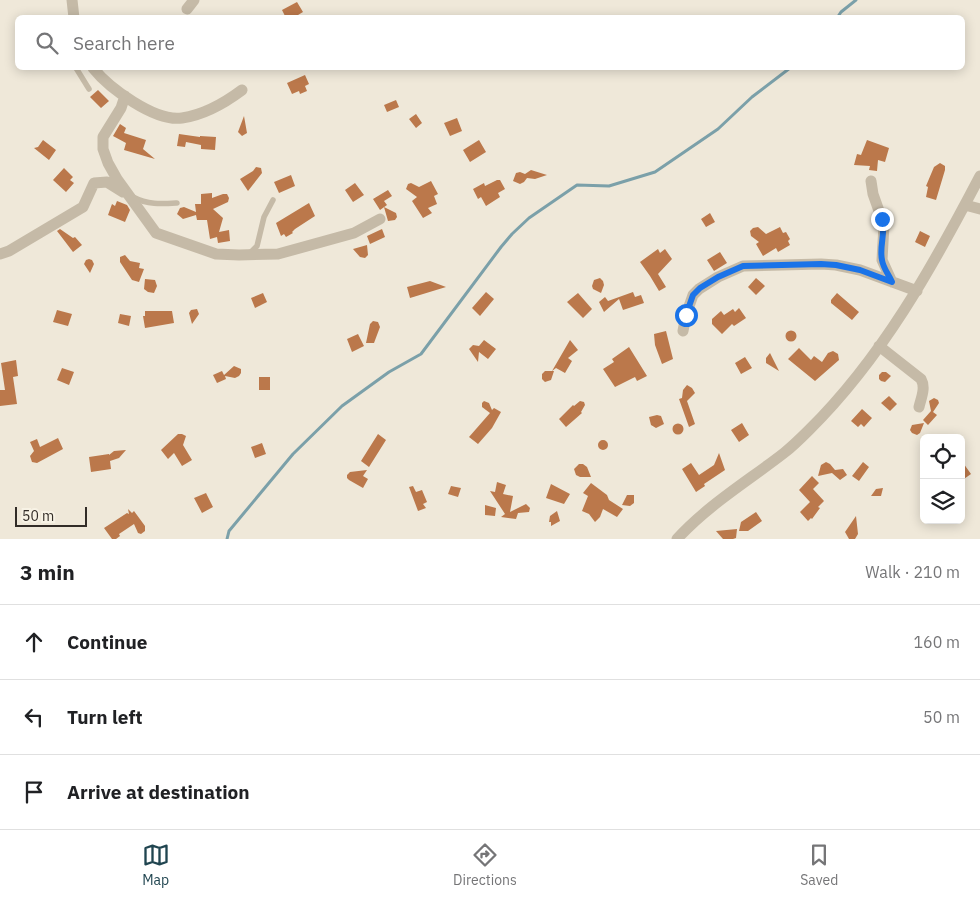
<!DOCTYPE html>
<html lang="en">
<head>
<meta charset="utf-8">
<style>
	:root { --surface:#fff; --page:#f2f2f2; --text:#202124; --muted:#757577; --line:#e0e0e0; --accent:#204550 }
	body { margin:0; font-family:"IBM Plex Sans",sans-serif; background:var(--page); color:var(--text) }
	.controls { position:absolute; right:15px; bottom:15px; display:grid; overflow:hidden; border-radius:8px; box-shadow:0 2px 12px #0003 }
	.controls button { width:45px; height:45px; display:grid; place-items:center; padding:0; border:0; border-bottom:1px solid var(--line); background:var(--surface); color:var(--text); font:25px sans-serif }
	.scale { position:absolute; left:15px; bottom:12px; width:72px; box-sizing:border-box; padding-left:5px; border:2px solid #322c27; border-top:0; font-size:14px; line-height:18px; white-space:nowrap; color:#322c27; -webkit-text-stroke:4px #f7f2e5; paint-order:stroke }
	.stop { position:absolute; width:15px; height:15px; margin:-11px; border:4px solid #1a73e8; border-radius:50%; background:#fff }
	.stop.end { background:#1a73e8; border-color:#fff; box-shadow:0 1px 5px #0008 }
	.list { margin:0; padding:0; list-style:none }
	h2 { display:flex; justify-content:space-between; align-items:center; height:65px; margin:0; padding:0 20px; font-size:21px }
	h2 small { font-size:16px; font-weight:400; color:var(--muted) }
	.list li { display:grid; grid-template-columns:32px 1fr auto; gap:15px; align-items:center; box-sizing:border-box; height:75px; padding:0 20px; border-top:1px solid var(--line) }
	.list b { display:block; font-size:19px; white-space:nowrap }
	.list em { font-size:16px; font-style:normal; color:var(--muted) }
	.icon { flex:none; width:28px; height:28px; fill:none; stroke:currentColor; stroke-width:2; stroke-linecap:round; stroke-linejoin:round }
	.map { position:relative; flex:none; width:980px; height:539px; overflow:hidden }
	.search { position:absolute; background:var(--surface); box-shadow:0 2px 12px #0003; left:15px; right:15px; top:15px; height:55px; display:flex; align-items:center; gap:12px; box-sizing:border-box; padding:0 18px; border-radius:8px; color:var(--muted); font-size:19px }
	.sheet { height:290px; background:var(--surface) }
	nav { display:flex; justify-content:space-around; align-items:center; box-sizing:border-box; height:70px; border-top:1px solid var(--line); background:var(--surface); font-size:14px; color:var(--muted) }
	nav a { display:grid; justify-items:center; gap:2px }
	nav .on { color:var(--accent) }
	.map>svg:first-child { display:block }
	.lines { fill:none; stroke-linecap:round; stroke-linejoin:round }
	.stream { stroke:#7ba0a9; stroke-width:3 }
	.building { fill:#bb784b }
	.lane { stroke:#c5baa7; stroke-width:5.5 }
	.street { stroke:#c5baa7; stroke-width:11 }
	.route { stroke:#1a73e8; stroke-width:6 }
</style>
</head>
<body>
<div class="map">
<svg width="980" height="539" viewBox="0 0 980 539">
	<rect width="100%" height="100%" fill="#efe8d9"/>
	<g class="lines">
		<!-- stream -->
		<path class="stream" d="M837,18L841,12L856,0
			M227,539L229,531L293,454L342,406L389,372L421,354L501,247L512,234L529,218L577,185L609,186L655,172L718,129L752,97L790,68"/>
	</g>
	<!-- building -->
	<path class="building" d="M297,2L303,12L293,18H286L282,10Z
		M305,75L309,84L305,86L307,91L300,94L299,91L292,94L287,83Z
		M98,90L109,101L101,108L90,97Z
		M396,100L399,107L387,112L384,105Z
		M416,114L422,123L416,128L409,119Z
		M244,116L247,133L242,136L238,132Z
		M457,118L462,131L450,136L444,123Z
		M120,124L126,128L124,133L146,140L143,149L155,159L124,150L126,143L113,136Z
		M179,134L200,137V136L216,137L215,150L201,149V145L186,142L185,147L177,146Z
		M43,140L56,150L49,160L34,148L38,147Z
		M479,140L486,152L470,162L463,150Z
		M867,140L889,148L885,162L878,160L877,171L869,170L870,166L854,165L857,154L861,155Z
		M940,163L945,166V170L936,200L926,197L928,187L926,186L934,167Z
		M256,167L261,168L262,173L248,191L240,179L253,171Z
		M64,168L73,177L70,180L74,183L66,192L53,180Z
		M531,170L547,175L535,179L527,178L524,182L520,184L513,181L516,173L520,172L525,174Z
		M291,175L295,186L279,193L274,182Z
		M497,180H500L505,189L498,193L500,197L486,206L481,197L478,199L473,189L484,183L485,186Z
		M431,181L438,194L434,196L437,204L428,208L432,213L423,218L412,201L417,197L406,189L408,184L411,183L419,187Z
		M355,183L364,195L353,202L345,190Z
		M388,190L392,196L384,201L387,205L380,210L373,199Z
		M212,193V198L223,194H227L229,198L228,202L213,209L223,218L219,232L229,230L230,241L218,243L217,237L210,239L207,220H197L196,215L183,219L177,214L180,208L184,207L196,212L195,204H201V194Z
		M117,201L127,205L130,210L125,222L108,215L112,204L115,206Z
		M309,203L315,216L295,229L292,232L293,233L286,237L284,234L281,236L276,223Z
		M384,207L396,213L397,217L395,220L388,221Z
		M710,213L715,222L706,227L701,219Z
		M758,227L766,234L780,227L783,233L786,232L790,239L788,241L790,245L778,252L776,248L763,256L756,244L759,242L751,236L750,231L753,228Z
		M60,229L73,238L75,237L82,245L73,252L57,231Z
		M382,229L385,237L370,244L367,236Z
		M920,231L930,236L925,247L915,242Z
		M367,245L368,255L365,258L360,257L353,249Z
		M658,249L660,253L665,249L672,259L658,274L666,287L659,291L650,276L640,262Z
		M720,252L727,263L714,271L707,260Z
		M125,255L130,261L140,263L139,268L144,269L139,282L132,280L120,262V257Z
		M89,259L92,260L94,264L90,273L84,264L86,260Z
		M600,278L603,281L604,285L601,293L593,289L592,286L594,280Z
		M756,278L765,286L756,295L748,287Z
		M145,279L155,280L157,286L154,293L148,292L144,289Z
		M430,281L446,287L410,298L407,287Z
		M486,292L494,299L480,316L472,308Z
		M633,292L635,297L641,295L644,303L623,310L619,299L604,312L599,302L605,297L608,301Z
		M263,293L267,302L255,308L251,298Z
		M578,293L592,309L583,318L567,302Z
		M837,293L859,312L852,320L831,303V300Z
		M739,308L746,318L734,326L732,324L722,334L712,324V319L721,311L724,315L733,309L735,312Z
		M197,309L199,314L192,324L189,313L191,310Z
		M57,310L72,314L68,326L53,322Z
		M145,311H172L174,323L145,328L143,316H145Z
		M120,314L131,316L129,326L118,323Z
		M373,321L378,322L380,327L374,343H366L370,324Z
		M785.5 336a5.5 5.5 0 1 1 11 0a5.5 5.5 0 1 1-11 0Z
		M666,331L673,359L662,364L655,345L654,334Z
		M358,334L364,346L352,352L347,339Z
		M484,340L496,349L488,359L479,352L478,362L469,349L473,345L479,346Z
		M570,340L578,350L568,358L572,361L565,373L556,368L552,371H554L551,380L545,382L542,379V374L545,371H552Z
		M629,347L647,376L637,381L635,377L615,387L603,369L614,362L612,359Z
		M799,348L811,360L814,356L822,362L828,353L833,351L838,354L839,360L815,381L788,359Z
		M770,353L779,371L766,363V358Z
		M745,357L752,368L741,374L735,363Z
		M16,360L18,376L13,377L17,404L0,406V390H5L1,363Z
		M234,366L241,369V373L239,376L235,378L225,376L226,379L217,383L213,375L222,371L224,375Z
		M62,368L74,372L69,385L57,380Z
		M882,372H886L891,376L885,382L881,381L879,379V375Z
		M259,377H270V390H259Z
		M687,385L692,388L695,393L687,401L695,424L689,427L679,399L682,398L683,390Z
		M889,396L897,404L890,411L881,403Z
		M934,398L938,400L939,403L933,412L937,415L928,425L923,420L931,411L929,401Z
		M484,401L489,403L492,410L494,408L501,412L492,428L478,444L469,437L490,413L482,407V403Z
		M580,401L584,402L585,405L581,412L582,413L566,427L559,419L573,405L574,406Z
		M862,409L872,418L864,427L861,424L858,427L851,421Z
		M657,415L661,416L664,424L656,428L651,425L649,417Z
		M742,423L749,435L739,442L731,430Z
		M924,423L920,433L917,435L912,433L910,430L912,425Z
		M672.5 429a5.5 5.5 0 1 1 11 0a5.5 5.5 0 1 1-11 0Z
		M178,434H182L186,436L183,445L192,460L182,466L174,453L168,459L161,450Z
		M378,434L386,440L369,467L361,461Z
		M58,438L63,449L37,463L32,462L30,456L34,451L30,442L37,439L40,447Z
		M598 445a5 5 0 1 1 10 0a5 5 0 1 1-10 0Z
		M262,443L266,454L255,458L251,447Z
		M126,450L119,458L110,461L111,469L91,472L89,457L109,454V455L114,451Z
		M719,453L725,470L704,484L705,486L696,492L682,469L691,463L699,475L714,465Z
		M961,460L971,474L961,481Z
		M826,462L830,464L835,470L843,469L847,475L840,480L832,473L818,476L821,465Z
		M863,462L869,467L859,481L852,476Z
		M579,464H583L587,467L591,477H580L576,475L574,469Z
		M367,470L363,476L368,479L363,488L349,480L347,478V475L350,472Z
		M812,476L819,483L813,489L824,501L818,507L820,508L812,519L811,518L808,521L800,512L810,502L799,490Z
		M497,482L506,485L503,494L513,496L510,512L526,504L530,508L529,512L518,513L516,519L501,517L505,514L490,491L495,492Z
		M591,483L607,495L609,500L623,509L617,517L603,509L600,517L595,522L589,514L582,511L588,496L583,493Z
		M551,484L570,494L564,504L546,498Z
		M413,486L416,492L422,490L427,502L423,504L426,508L418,511L409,487Z
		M451,486L461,488L458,497L448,494Z
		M883,488L881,496H871L876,489Z
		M206,493L213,507L202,513L194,498Z
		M627,495H634V503L630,506L622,505Z
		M485,505L496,508L495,516L485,515Z
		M128,509L132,513L134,511L145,526V531L141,534L138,533L134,524L119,534L120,536L116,539H112L104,528L127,513L129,514Z
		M557,511L560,521L551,526V522H549L550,516Z
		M756,512L762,521L748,531H739L741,522Z
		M856,516L858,534L855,539H849L845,532Z
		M737,529L736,538L733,539H723L716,531Z"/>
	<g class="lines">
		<!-- lane -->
		<path class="lane" d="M76,68L89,89
			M133,197C148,205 161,204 177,203
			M249,254L257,246L264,217L273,200"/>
		<!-- street -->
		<path class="street" d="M72,0L74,18
			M187,9L194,0
			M93,68C109,88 155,122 182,118C203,115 226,102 242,90
			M125,96L121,108L103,137V149L108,163L117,179L156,233L216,254L239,255L278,254L354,233L380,219
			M871,181L873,194L884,225L882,260L892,282
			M965,205L980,209
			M0,254L9,251L83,207L94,183L107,182L123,192
			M683,331L686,315L693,295L699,289L718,277L743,266L821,264L836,265L860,270L917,291
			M879,346L921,379C926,388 921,398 919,407
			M677,539C708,505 748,481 784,453C793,446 801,438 809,430C882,358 933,266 980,176"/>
	</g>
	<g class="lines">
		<!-- route -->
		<path class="route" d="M686,315L693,295L700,288L718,277L743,266L821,264L836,265L860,270L892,282C889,275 883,268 882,260C879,246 886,233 882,219"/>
	</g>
</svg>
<div class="controls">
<button><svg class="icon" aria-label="locate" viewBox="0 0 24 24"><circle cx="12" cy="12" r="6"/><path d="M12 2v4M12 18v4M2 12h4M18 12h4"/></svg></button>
<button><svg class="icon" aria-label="layers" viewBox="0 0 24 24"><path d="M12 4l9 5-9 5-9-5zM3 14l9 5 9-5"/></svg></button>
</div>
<div class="scale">50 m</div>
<div class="stop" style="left:686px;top:315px"></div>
<div class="stop end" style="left:882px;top:219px"></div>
<div class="search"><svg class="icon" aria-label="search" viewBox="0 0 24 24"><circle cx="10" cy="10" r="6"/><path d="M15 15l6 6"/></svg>Search here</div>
</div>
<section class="sheet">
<h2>3 min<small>Walk · 210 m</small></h2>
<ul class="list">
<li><svg class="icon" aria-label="ahead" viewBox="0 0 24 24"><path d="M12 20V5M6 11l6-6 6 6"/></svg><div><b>Continue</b></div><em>160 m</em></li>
<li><svg class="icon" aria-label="left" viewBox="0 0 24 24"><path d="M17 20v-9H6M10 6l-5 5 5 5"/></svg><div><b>Turn left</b></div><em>50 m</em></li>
<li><svg class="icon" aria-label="arrive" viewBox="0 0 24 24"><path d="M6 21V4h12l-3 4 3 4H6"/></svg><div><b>Arrive at destination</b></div></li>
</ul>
</section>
<nav>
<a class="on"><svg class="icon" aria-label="map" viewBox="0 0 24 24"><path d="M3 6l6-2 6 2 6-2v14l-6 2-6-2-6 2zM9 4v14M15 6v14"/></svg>Map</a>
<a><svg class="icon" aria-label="directions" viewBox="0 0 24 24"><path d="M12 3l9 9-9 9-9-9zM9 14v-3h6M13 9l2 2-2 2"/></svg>Directions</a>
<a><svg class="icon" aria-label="saved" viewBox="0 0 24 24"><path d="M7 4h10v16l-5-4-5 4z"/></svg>Saved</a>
</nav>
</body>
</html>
